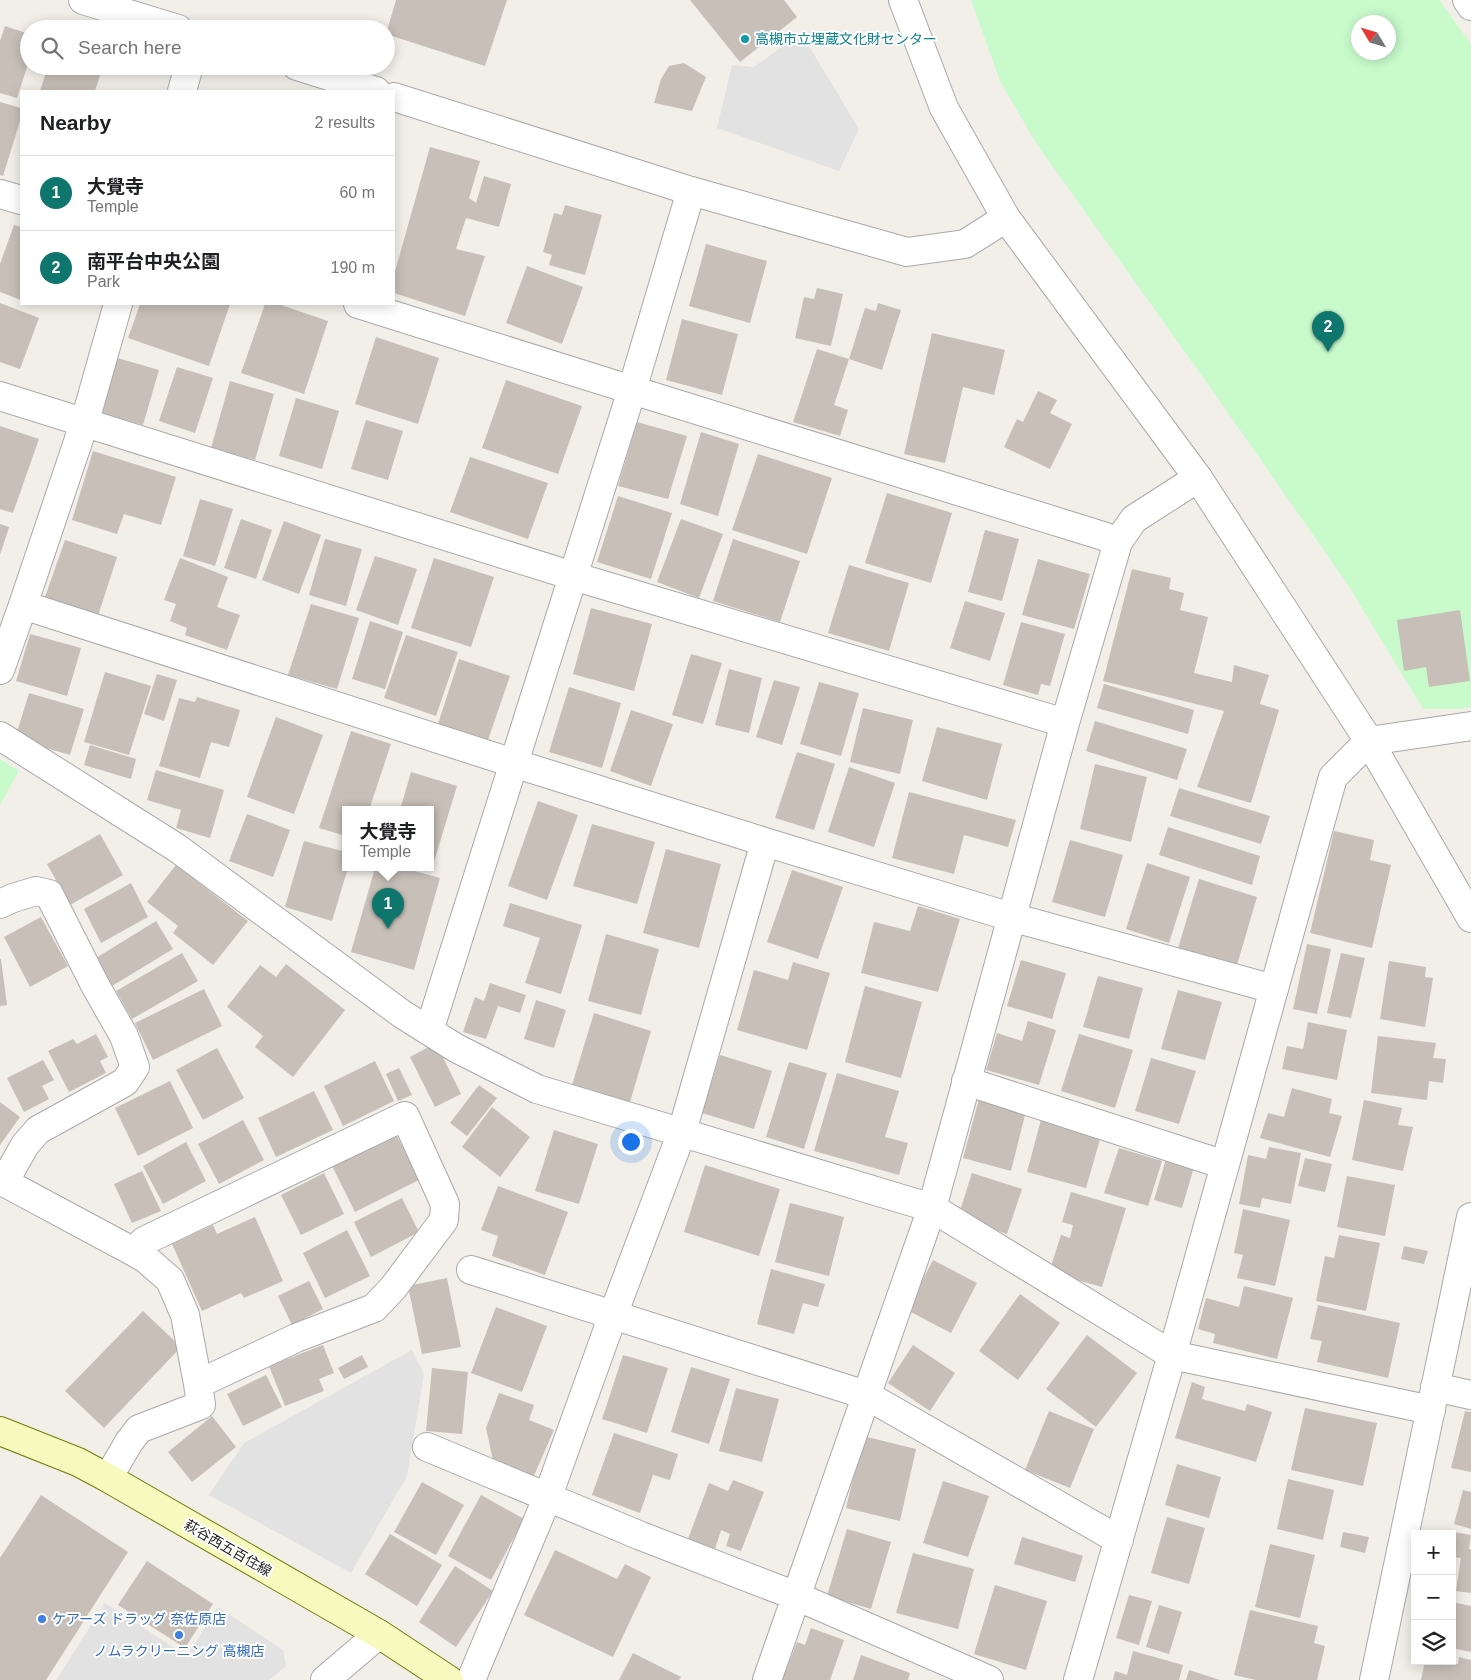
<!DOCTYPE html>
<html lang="en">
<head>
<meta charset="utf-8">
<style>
	:root { --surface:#fff; --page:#f2f2f2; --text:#202124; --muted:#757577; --line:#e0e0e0; --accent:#0f766e }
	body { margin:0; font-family:Arial,"Noto Sans JP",sans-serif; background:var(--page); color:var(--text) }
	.controls { position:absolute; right:15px; bottom:15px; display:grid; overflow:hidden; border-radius:0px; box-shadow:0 2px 12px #0003 }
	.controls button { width:45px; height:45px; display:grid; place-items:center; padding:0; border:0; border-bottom:1px solid var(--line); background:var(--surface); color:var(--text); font:25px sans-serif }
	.compass { position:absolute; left:1351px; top:15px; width:45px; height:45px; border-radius:50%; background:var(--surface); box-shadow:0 2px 12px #0003; rotate:308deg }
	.you { position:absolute; left:630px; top:1141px; width:18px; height:18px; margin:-12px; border:4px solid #fff; border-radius:50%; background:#1a73e8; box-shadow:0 0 0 8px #1a73e833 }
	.badge { display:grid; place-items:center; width:32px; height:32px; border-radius:50%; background:var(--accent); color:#fff; font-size:16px; font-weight:700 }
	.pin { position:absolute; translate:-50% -41px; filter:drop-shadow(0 1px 2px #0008) }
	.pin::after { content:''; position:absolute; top:26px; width:18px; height:15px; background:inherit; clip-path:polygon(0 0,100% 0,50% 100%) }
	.popup { position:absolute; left:342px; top:806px; width:92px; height:65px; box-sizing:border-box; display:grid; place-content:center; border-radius:0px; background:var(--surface); filter:drop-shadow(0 1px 4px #0005); font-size:16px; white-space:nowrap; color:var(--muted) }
	.popup b { font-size:19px; color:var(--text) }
	.popup::after { content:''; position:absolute; left:50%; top:100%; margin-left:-10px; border:10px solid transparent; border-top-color:var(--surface) }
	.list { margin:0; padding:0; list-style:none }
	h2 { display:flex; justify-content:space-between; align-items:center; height:65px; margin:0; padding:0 20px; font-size:21px }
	h2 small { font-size:16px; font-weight:400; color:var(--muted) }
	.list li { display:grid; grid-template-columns:32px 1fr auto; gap:15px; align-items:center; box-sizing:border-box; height:75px; padding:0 20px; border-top:1px solid var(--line) }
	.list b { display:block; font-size:19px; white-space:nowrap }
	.list p { margin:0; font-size:16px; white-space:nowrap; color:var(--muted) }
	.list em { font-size:16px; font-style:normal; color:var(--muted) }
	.icon { flex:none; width:28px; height:28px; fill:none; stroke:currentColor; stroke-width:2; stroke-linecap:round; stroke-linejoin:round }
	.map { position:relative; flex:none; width:1471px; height:1680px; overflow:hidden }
	.search { position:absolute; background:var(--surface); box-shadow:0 2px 12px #0003; left:20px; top:20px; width:375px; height:55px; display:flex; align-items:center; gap:12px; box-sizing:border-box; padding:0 18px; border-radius:28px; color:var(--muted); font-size:19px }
	.panel { position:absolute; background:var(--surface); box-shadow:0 2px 12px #0003; left:20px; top:90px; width:375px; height:215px; border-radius:0px }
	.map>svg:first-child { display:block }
	.park { fill:#c8facc; fill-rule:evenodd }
	.parking { fill:#e2e2e2 }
	.building { fill:#c7bfb8 }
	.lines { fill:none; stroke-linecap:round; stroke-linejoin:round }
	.minor-casing { stroke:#a9a9a9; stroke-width:30 }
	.tertiary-casing { stroke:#a9a9a9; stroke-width:30 }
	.secondary-casing { stroke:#707d05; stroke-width:30 }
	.minor { stroke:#fff; stroke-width:28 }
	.tertiary { stroke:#fff; stroke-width:28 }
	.secondary { stroke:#f7fabf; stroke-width:28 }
	.culture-dot { fill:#0f9aa8; stroke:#fff; stroke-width:2 }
	.shop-dot { fill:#3f7fe0; stroke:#fff; stroke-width:2 }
	.labels { text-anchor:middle; stroke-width:4; stroke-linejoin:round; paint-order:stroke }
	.culture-label { font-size:14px; fill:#0d838f; stroke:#fff; text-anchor:start }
	.street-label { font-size:14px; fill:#222; stroke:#fff }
	.shop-label { font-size:14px; fill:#366cbe; stroke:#fff; text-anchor:start }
</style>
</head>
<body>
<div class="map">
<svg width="1471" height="1680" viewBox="0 0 1471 1680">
	<rect width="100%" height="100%" fill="#f2efe9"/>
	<!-- park -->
	<path class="park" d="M971,0H1439L1471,44V707L1459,709H1423L1348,585L1214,393L1036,143L1000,81ZM1358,22H1388V52H1358Z
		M0,759L19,771L0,805Z"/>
	<!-- parking -->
	<path class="parking" d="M801,33L859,129L839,171L717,128L732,65L754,67Z
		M412,1350L424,1374L407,1476L351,1573L209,1495L244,1443Z
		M105,1603L187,1656L218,1607L283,1650L286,1666L269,1680H56Z"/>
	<!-- building -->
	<path class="building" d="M396,0H507L485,66L386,34Z
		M690,0H784L797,17L740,62Z
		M5,26L29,34V61L17,98L0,93V41Z
		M684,63L706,77L692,111L654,103L661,79L669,66Z
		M48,66H103L95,91H40Z
		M0,102L21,108V118L3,176L0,175Z
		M430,147L480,161L469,198L476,203L484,176L511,184L499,227L466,218L456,249L485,256L465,316L394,293V275Z
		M565,205L602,215L585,275L549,265L552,255L543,252L554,213L562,215Z
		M14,225L21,227V300L0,292V264Z
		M706,244L767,261L750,323L689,306Z
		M527,266L583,287L562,344L506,323Z
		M817,288L843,294L831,346L795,338L804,297L814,299Z
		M0,303L39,318L20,369L0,362Z
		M878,303L901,310L882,370L849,359L865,308L876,311Z
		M140,304H230L209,366L128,338Z
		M265,304H278L328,321L304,394L241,373Z
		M682,319L738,334L722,395L666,380Z
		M932,333L1005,350L994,395L963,387L945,463L904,454Z
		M376,337L439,358L418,424L355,404Z
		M817,349L849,359L834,405L848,410L840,436L793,422Z
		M114,357L159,370L143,425L98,412Z
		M177,367L213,378L195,433L159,421Z
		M506,380L582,406L558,474L482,448Z
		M230,381L274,394L255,460L211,448Z
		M1038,391L1057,400L1050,413L1072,424L1050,469L1004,447L1017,419L1023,422Z
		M296,398L339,411L322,469L279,456Z
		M366,420L403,431L388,480L351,469Z
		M637,422L687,436L668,499L618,486Z
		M0,426L39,439L13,513L0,509Z
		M701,432L739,444L718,516L680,504Z
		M93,451L176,477L161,525L124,514L117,534L72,520Z
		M758,454L832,478L807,554L732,530Z
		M470,457L548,483L528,539L450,512Z
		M887,493L952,513L931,583L865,563Z
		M618,496L672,513L651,579L597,562Z
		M200,499L233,509L215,566L183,556Z
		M241,519L272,530L256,579L224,568Z
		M681,519L723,534L699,598L657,582Z
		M284,521L321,535L299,594L262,580Z
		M0,524L9,527L0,555Z
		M985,530L1019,539L1002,601L968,592Z
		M325,539L362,549L346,606L309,595Z
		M733,539L800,561L780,622L713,601Z
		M65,540L117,557L98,616L45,597Z
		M375,556L417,569L398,625L356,610Z
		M180,558L228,577L217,607L240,615L227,650L185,635L187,628L170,621L176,604L164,600Z
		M434,558L494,577L471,647L411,628Z
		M1038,559L1090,574L1074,629L1022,615Z
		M849,565L909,583L889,651L828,633Z
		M1132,569L1171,578L1169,589L1184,593L1180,610L1208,617L1194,673L1232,682L1234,665L1269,675L1260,704L1279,710L1251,803L1197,787L1224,711L1103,681Z
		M965,601L1005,613L990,661L950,648Z
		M311,604L359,618L337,689L288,675Z
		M591,608L652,624L634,691L573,674Z
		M1460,610L1470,681L1429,687L1426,667L1404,671L1397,620Z
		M370,621L403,632L385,689L352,679Z
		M1021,622L1065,634L1050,686L1041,684L1038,695L1003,685Z
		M30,634L81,648L67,696L16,681Z
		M406,635L458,652L436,716L384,698Z
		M691,654L722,663L703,724L672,715Z
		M459,659L510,676L488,740L438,724Z
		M729,669L762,678L749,733L715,725Z
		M105,672L151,686L129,755L84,742Z
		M157,674L177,680L164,721L144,714Z
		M774,680L800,687L782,745L756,737Z
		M819,682L859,693L841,756L800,744Z
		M1104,684L1194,710L1188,734L1097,708Z
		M569,687L621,703L602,768L549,752Z
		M29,693L84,709L70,755L15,739Z
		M197,697L240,710L229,747L211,742L200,778L159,766L179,698L195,702Z
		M863,708L913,720L900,774L850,762Z
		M631,710L673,724L651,786L610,771Z
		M276,717L323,735L294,814L247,797Z
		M1095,721L1187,749L1177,780L1086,751Z
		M937,727L1002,744L987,800L922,781Z
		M351,731L391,744L369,810H346V836L319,828Z
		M90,745L136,759L131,779L84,765Z
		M797,752L835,764L814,830L775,818Z
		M1095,764L1147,777L1131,842L1080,829Z
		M849,767L895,783L874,847L828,832Z
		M156,770L224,790L210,838L176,828L181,810L147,800Z
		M411,772L457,786L433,865L430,864V810H400Z
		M1179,788L1270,816L1261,844L1170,816Z
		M909,792L1016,820L1008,847L964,835L954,874L892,858Z
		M538,801L578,815L547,900L508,886Z
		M247,814L290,830L273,877L229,861Z
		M592,824L655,842L637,904L573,886Z
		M1168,827L1260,856L1252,885L1159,855Z
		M1334,831L1374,840L1370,860L1391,865L1372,948L1310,933Z
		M100,834L123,875L70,905L47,864Z
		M1070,840L1123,855L1105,917L1052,902Z
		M304,841L346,852V868H348L332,921L285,907Z
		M666,849L721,864L699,948L643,933Z
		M1147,863L1190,877L1169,943L1126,929Z
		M176,865L248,921L213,965L173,933L178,926L147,902Z
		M375,868H403L440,878L414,970L351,952Z
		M792,870L843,887L818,959L767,942Z
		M1199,879L1257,897L1237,965L1178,948Z
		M131,883L148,917L101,943L84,909Z
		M510,903L582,925L561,994L525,983L540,938L503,926Z
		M918,906L960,919L938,992L861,973L874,922L910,931Z
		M41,917L68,966L30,987L4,937Z
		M156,921L173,949L112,986L96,958Z
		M606,934L659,949L641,1015L588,1001Z
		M1307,944L1331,949L1317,1014L1293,1009Z
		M182,953L198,981L132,1019L116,991Z
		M1341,953L1365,958L1351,1018L1327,1013Z
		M0,959H1L7,1005L0,1006Z
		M1021,960L1066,973L1052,1019L1007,1006Z
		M1389,961L1426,967L1425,977L1433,978L1425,1027L1380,1019Z
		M793,962L830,973L807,1050L737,1030L754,970L788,980Z
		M286,964L345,1010L293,1077L255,1047L263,1036L227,1007L260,965L276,977Z
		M1098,976L1143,988L1129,1039L1083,1027Z
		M490,983L526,995L520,1013L498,1006L486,1039L463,1032L475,997L484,1001Z
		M865,986L922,1002L901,1078L845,1062Z
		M204,989L222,1026L153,1060L135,1023Z
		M1178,990L1222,1002L1205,1060L1161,1049Z
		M536,1000L566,1010L554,1048L524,1039Z
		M594,1013L651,1031L630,1102L572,1085Z
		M1028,1021L1056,1030L1039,1085L986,1070L997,1033L1022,1041Z
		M1308,1022L1347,1030L1337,1080L1282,1069L1287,1046L1303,1049Z
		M96,1034L108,1057L100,1061L106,1073L69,1092L48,1051L73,1039L77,1044Z
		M1079,1034L1133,1050L1115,1108L1061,1091Z
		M1378,1036L1436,1043L1433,1058L1446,1059L1443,1083L1429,1081L1427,1100L1371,1093Z
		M436,1043L461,1094L435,1107L410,1057Z
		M217,1048L244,1098L203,1120L176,1070Z
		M720,1055L772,1071L754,1129L702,1113Z
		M1151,1058L1196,1071L1179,1124L1135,1111Z
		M43,1060L54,1080L42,1086L49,1099L24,1112L7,1078Z
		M375,1061L394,1101L343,1126L324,1086Z
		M789,1062L827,1073L804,1149L766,1137Z
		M399,1068L412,1095L398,1101L386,1074Z
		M837,1073L899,1091L885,1137L908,1143L899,1175L814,1151Z
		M170,1081L193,1128L138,1156L115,1108Z
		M479,1085L497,1098L467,1136L450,1123Z
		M1292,1088L1332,1099L1329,1113L1342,1116L1330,1157L1260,1138L1268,1113L1284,1117Z
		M314,1091L333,1130L276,1157L258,1118Z
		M979,1099L1026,1111L1011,1171L963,1158Z
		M1364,1100L1402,1108L1398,1125L1413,1127L1403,1171L1352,1160Z
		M0,1102L20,1117L0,1145Z
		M492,1107L530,1137L500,1177L462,1147Z
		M243,1120L264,1160L219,1184L198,1144Z
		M1041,1120L1101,1136L1086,1188L1027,1172Z
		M554,1130L598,1144L579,1204L535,1191Z
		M396,1134L419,1180L355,1212L332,1166Z
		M186,1142L206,1181L163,1204L143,1166Z
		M1269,1147L1301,1153L1291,1204L1262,1198L1260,1208L1239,1204L1248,1155L1266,1159Z
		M1119,1148L1162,1161L1148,1206L1104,1193Z
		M1305,1158L1332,1164L1325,1192L1298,1186Z
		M1166,1159L1194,1167L1182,1208L1154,1200Z
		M705,1165L780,1189L759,1256L684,1232Z
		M142,1171L161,1211L132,1223L114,1184Z
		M324,1173L344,1214L301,1235L281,1195Z
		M972,1173L1022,1189L1007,1234L958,1217Z
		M1347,1176L1395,1185L1385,1236L1337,1227Z
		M498,1186L568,1212L545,1275L492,1256L498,1236L481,1230Z
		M1071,1192L1126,1208L1102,1287L1049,1272L1061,1235L1070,1238L1073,1225L1062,1222Z
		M402,1198L419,1232L371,1257L354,1222Z
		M790,1203L844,1217L829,1276L775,1262Z
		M1243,1209L1290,1220L1275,1286L1237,1278L1243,1255L1234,1253Z
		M255,1217L283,1281L244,1298L241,1293L202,1311L172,1244L213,1225L217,1234Z
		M347,1230L370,1276L325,1298L303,1253Z
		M1339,1235L1380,1243L1366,1311L1316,1301L1325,1256L1334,1258Z
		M1404,1246L1428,1251L1424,1264L1401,1259Z
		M933,1260L977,1283L951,1333L907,1310Z
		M771,1269L825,1284L818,1307L803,1303L794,1334L757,1324Z
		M447,1278L461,1347L422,1354L408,1286Z
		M309,1281L323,1309L292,1325L278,1296Z
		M1244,1286L1293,1298L1277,1359L1213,1343L1215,1334L1198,1329L1206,1298L1239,1307Z
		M1020,1294L1060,1323L1018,1380L979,1351Z
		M1318,1305L1400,1323L1388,1378L1317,1362L1322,1341L1310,1339Z
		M496,1307L547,1326L522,1392L471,1373Z
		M143,1311L181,1347L104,1428L65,1391Z
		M1087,1335L1137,1373L1096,1427L1046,1389Z
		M323,1345L334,1373L319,1379L324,1391L285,1406L269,1366Z
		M913,1345L955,1373L930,1411L888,1383Z
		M362,1355L368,1367L344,1379L338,1368Z
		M623,1355L668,1368L647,1433L602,1419Z
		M691,1367L730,1379L709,1444L671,1432Z
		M432,1368L468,1372L462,1434L426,1431Z
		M266,1375L282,1407L243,1426L227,1394Z
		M1192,1382L1205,1387L1202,1399L1245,1411L1247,1404L1272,1412L1256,1462L1175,1438Z
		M736,1388L779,1399L762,1462L719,1451Z
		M499,1393L534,1405L529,1420L554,1430L532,1480L494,1465L486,1428Z
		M1305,1408L1377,1423L1363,1486L1291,1470Z
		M1049,1411L1094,1429L1070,1488L1025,1470Z
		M1465,1411L1471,1412V1472L1451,1468Z
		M212,1416L236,1447L192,1482L168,1452Z
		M614,1433L678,1454L670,1480L653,1475L640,1513L592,1495Z
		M863,1436L916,1449L900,1521L846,1508Z
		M1177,1464L1221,1477L1209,1518L1165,1505Z
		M1288,1479L1334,1490L1323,1540L1277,1529Z
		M733,1480L764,1492L741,1551L726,1546L730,1534L721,1530L715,1549L688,1539L709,1483L728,1491Z
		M943,1481L989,1496L968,1557L923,1543Z
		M422,1482L464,1505L436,1555L394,1532Z
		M1463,1490L1471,1492V1529L1454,1524Z
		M41,1495L128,1552L46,1680H0V1558Z
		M481,1495L524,1519L491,1580L448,1556Z
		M1167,1517L1205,1528L1189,1584L1151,1573Z
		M847,1529L891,1542L871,1609L827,1596Z
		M1448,1531L1471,1535L1469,1549H1471V1593L1456,1591L1461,1558L1452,1557V1534H1448Z
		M1343,1532L1369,1537L1365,1553L1340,1547Z
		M390,1534L442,1565L417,1606L365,1574Z
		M1022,1537L1083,1556L1075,1582L1014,1564Z
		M1270,1544L1315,1555L1300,1618L1255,1607Z
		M555,1550L617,1579L625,1564L651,1577L613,1657L524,1615Z
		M913,1553L974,1569L958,1629L896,1613Z
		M147,1561L213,1604L185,1648L118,1605Z
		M455,1566L493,1591L456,1647L419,1622Z
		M995,1585L1047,1601L1026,1670L974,1654Z
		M1129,1595L1152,1601L1139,1645L1116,1638Z
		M1452,1602L1471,1606V1652L1452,1648Z
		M1159,1605L1182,1612L1169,1654L1146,1647Z
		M1250,1610L1318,1626L1314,1643L1325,1646L1317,1680H1256L1234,1675Z
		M811,1628L844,1640L830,1680H782L797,1642L805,1645Z
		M1133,1651L1183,1665L1179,1680H1113L1115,1671L1127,1675Z
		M633,1653L681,1677L679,1680H619Z
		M861,1655L910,1673L908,1680H853Z
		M1459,1657L1471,1660V1680H1421L1425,1661H1447L1458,1664Z
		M1189,1670L1220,1680H1186Z"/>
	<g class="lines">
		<defs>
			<path id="minor" d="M1467,0L1471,6
				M182,91L189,66
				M0,194L21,200
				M358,304L632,390L1103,536L1118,542
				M0,396L573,576L1065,723
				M23,605L513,763L765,842L1011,917L1274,989
				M0,670L23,605L85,421L118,304
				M0,736L177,848L402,1014L456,1048L537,1089L932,1208L1172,1355L1431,1410
				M0,904L13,898L36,891L49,894L95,985L124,1036L135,1067L125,1082L38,1130L25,1145L4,1182
				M429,1031L632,390L691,191
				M966,1081L1225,1165
				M0,1180L134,1252L146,1259L170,1280L185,1315L198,1384
				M471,1270L866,1395L1119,1540
				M1435,1387L1471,1395
				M427,1447L641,1536L796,1596L989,1680
				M108,1478L129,1442L139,1429L201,1405L198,1384L296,1338L374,1308L393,1288L444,1220L445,1204L405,1116L144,1241L134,1252
				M471,1680L548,1496L613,1315L682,1132L765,842
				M767,1680L932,1208L1065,723L1118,542L1134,519L1198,478
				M1078,1680L1172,1355L1333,777L1369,741L1471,726"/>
			<path id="tertiary" d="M83,0L178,29
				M903,0L944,108L1006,218L1198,478L1369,741L1471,918
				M297,66L376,91
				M394,97L691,191L907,252L965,244L1006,218
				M325,1680L379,1634
				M1374,1680L1471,1217"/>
			<path id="secondary" d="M0,1431L78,1462L108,1478L379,1634L449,1680"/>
		</defs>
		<!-- minor casing -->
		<use href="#minor" class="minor-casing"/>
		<!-- tertiary casing -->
		<use href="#tertiary" class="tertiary-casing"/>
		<!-- secondary casing -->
		<use href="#secondary" class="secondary-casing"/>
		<!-- minor -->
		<use href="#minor" class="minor"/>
		<!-- tertiary -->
		<use href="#tertiary" class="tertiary"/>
		<!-- secondary -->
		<use href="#secondary" class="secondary"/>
	</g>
	<!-- markers -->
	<circle class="culture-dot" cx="745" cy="39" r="5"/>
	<g class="shop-dot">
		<circle cx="42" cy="1619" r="5"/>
		<circle cx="179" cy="1635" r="5"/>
	</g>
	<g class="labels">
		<!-- culture labels -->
		<g class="culture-label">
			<text x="755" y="44">高槻市立埋蔵文化財センター</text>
		</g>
		<!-- street labels -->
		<g class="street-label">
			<text transform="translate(228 1548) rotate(30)" y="5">萩谷西五百住線</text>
		</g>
		<!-- shop labels -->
		<g class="shop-label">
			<text x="52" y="1624">ケアーズ ドラッグ 奈佐原店</text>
			<text x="179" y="1656" text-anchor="middle">ノムラクリーニング 高槻店</text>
		</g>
	</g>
</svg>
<div class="controls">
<button>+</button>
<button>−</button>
<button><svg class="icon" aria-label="layers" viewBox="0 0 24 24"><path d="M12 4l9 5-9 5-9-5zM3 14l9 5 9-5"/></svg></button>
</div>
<svg class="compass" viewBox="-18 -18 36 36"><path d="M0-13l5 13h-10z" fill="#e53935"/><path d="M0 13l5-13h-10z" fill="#757577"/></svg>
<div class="you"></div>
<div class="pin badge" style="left:388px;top:929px">1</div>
<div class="popup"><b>大覺寺</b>Temple</div>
<div class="pin badge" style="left:1328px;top:352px">2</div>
<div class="search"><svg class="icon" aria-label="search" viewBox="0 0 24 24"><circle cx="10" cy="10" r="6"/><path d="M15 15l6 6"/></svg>Search here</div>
<section class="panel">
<h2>Nearby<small>2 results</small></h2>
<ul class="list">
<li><span class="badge">1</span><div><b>大覺寺</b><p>Temple</p></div><em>60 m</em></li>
<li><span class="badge">2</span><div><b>南平台中央公園</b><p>Park</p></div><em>190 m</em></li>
</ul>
</section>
</div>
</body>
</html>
